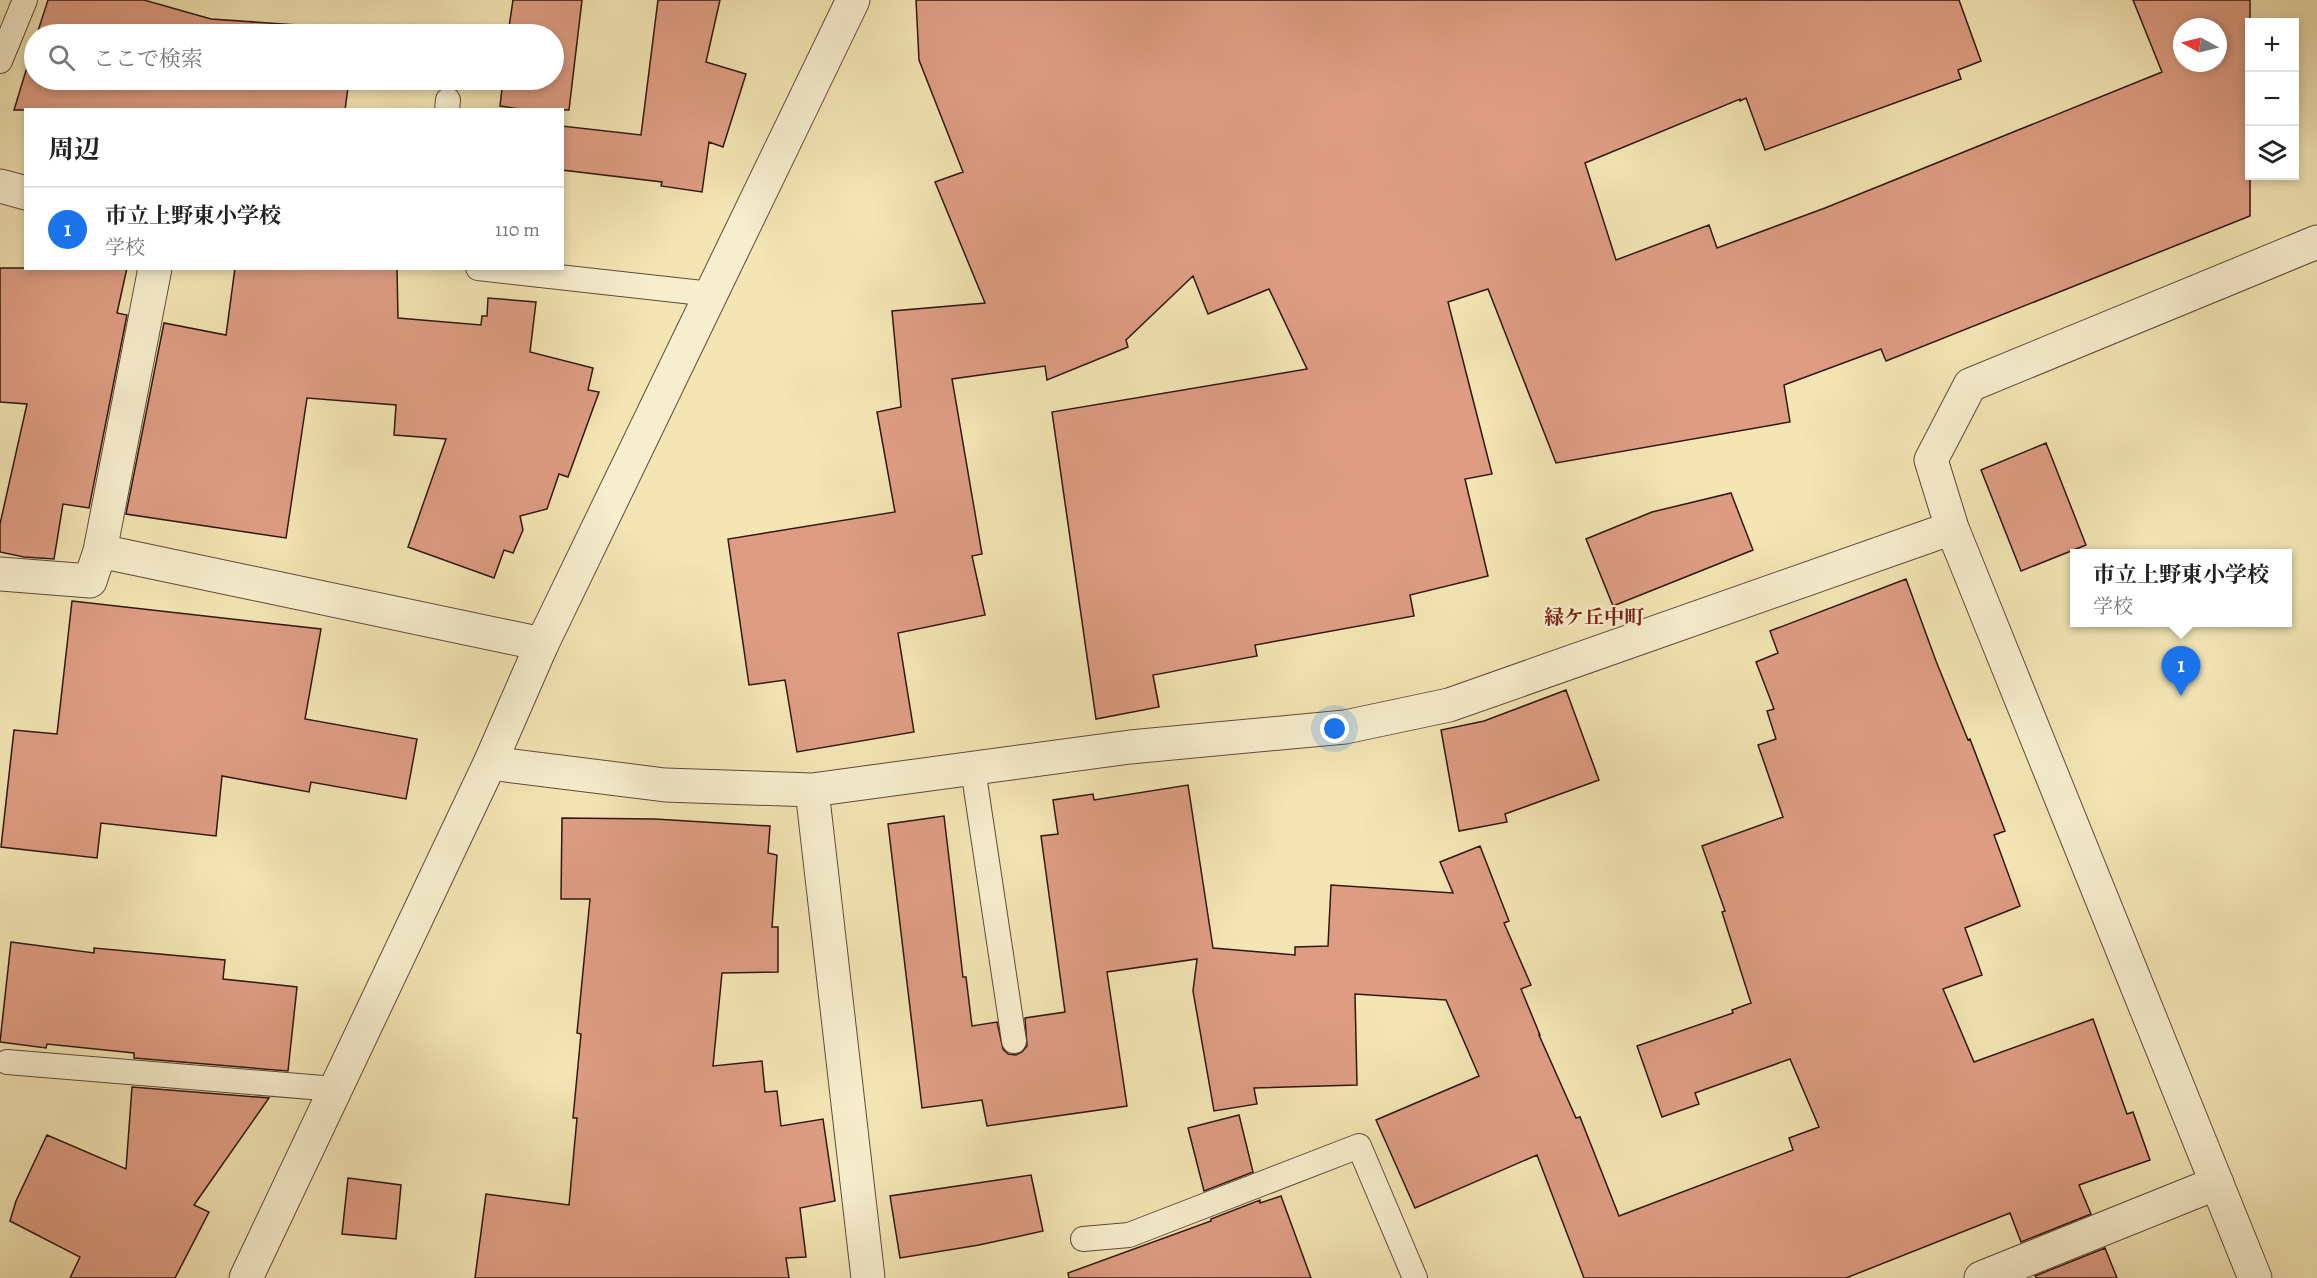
<!DOCTYPE html>
<html lang="ja">
<head>
<meta charset="utf-8">
<style>
	:root { --surface:#fff; --page:#f2f2f2; --text:#222; --muted:#767676; --line:#e0e0e0; --accent:#1a73e8 }
	body { margin:0; font-family:Alegreya,"Noto Serif JP",serif; background:var(--page); color:var(--text) }
	.controls { position:absolute; right:18px; top:18px; display:grid; overflow:hidden; border-radius:0px; box-shadow:0 3px 9px #0003 }
	.controls button { width:54px; height:54px; display:grid; place-items:center; padding:0; border:0; border-bottom:2px solid var(--line); background:var(--surface); color:var(--text); font:30px sans-serif }
	.compass { position:absolute; left:2173px; top:18px; width:54px; height:54px; border-radius:50%; background:var(--surface); box-shadow:0 3px 9px #0003; rotate:277deg }
	.you { position:absolute; left:1335px; top:729px; width:21px; height:21px; margin:-15px; border:4px solid #fff; border-radius:50%; background:#1a73e8; box-shadow:0 0 0 9px #1a73e833 }
	.badge { display:grid; place-items:center; width:39px; height:39px; border-radius:50%; background:var(--accent); color:#fff; font-size:20px; font-weight:700 }
	.pin { position:absolute; translate:-50% -50px; filter:drop-shadow(0 2px 3px #0008) }
	.pin::after { content:''; position:absolute; top:32px; width:21px; height:18px; background:inherit; clip-path:polygon(0 0,100% 0,50% 100%) }
	.popup { position:absolute; left:2070px; top:549px; width:222px; height:78px; box-sizing:border-box; display:grid; place-content:center; border-radius:0px; background:var(--surface); filter:drop-shadow(0 2px 4px #0005); font-size:20px; white-space:nowrap; color:var(--muted) }
	.popup b { font-size:22px; color:var(--text) }
	.popup::after { content:''; position:absolute; left:50%; top:100%; margin-left:-12px; border:12px solid transparent; border-top-color:var(--surface) }
	.list { margin:0; padding:0; list-style:none }
	h2 { display:flex; justify-content:space-between; align-items:center; height:78px; margin:0; padding:0 24px; font-size:26px }
	h2 small { font-size:20px; font-weight:400; color:var(--muted) }
	.list li { display:grid; grid-template-columns:39px 1fr auto; gap:18px; align-items:center; box-sizing:border-box; height:84px; padding:0 24px; border-top:2px solid var(--line) }
	.list b { display:block; font-size:22px; white-space:nowrap }
	.list p { margin:0; font-size:20px; white-space:nowrap; color:var(--muted) }
	.list em { font-size:20px; font-style:normal; color:var(--muted) }
	.icon { flex:none; width:33px; height:33px; fill:none; stroke:currentColor; stroke-width:2; stroke-linecap:round; stroke-linejoin:round }
	.map { position:relative; flex:none; width:2317px; height:1278px; overflow:hidden }
	.search { position:absolute; background:var(--surface); box-shadow:0 3px 9px #0003; left:24px; top:24px; width:540px; height:66px; display:flex; align-items:center; gap:15px; box-sizing:border-box; padding:0 21px; border-radius:33px; color:var(--muted); font-size:22px }
	.panel { position:absolute; background:var(--surface); box-shadow:0 3px 9px #0003; left:24px; top:108px; width:540px; height:162px; border-radius:0px }
	.map>svg:first-child { display:block }
	.building { fill:#de9d83; stroke:#2f170d; stroke-width:1.5; fill-rule:evenodd }
	.lines { fill:none; stroke-linecap:round; stroke-linejoin:round }
	.service-casing { stroke:#604a37; stroke-width:26 }
	.minor-casing { stroke:#604a37; stroke-width:35 }
	.tertiary-casing { stroke:#604a37; stroke-width:35 }
	.service { stroke:#f7eece; stroke-width:24 }
	.minor { stroke:#f7eece; stroke-width:33 }
	.tertiary { stroke:#f7eece; stroke-width:33 }
	.labels { text-anchor:middle; stroke-width:4.5; stroke-linejoin:round; paint-order:stroke }
	.quarter-label { font-size:20px; font-weight:bold; fill:#7a1f14; stroke:#f7eece }
</style>
</head>
<body>
<div class="map">
<svg width="2317" height="1278" viewBox="0 0 2317 1278">
	<rect width="100%" height="100%" fill="#f3e5b4"/>
	<filter id="stains"><feTurbulence type="fractalNoise" baseFrequency=".00333" numOctaves="4"/><feColorMatrix values="0 0 0 0 .2 0 0 0 0 .09 0 0 0 0 .02 0 0 0 .5 -.17"/></filter>
	<radialGradient id="worn" r=".72"><stop offset=".6" stop-color="#630" stop-opacity="0"/><stop offset="1" stop-color="#630" stop-opacity=".3"/></radialGradient>
	<!-- building -->
	<path class="building" d="M48,0H144L211,19L355,29L354,34H37Z
		M513,0H582L569,110H525L500,106L503,80H554V34H508Z
		M658,0H720L706,62L746,74L723,147L709,142L702,192L661,186L662,182L562,170V126L641,135Z
		M916,0H1959L1981,61L1958,70L1961,79L1765,150L1746,98L1740,101V99L1585,163L1616,260L1709,225L1717,248L1825,208L2162,72L2133,0H2250V216L1886,361L1881,349L1784,385L1790,422L1556,463L1488,289L1448,302L1492,474L1465,479L1488,576L1410,595L1414,616L1255,645L1257,656L1153,675L1159,707L1096,719L1052,412L1307,369L1269,289L1208,314L1193,276L1126,340L1128,347L1047,380L1045,366L952,379L982,554L972,556L985,615L898,633L914,732L797,752L785,680L749,685L728,539L895,512L877,412L901,407L892,311L985,303L935,182L963,172L919,60ZM2182,27H2218V63H2182Z
		M34,44V80H349L345,110H14Z
		M0,268H127L117,313L127,315L89,508L63,504L54,559L24,557L0,552V524L27,404L0,402Z
		M235,268H397L398,318L481,325L482,316H487L488,298L536,302L530,352L593,368L588,390L599,392L568,477L559,474L547,509L520,516L523,530L513,553L504,550L494,578L408,547L446,439L394,435L396,405L307,398L286,538L126,514L164,323L226,335Z
		M2046,443L2086,545L2021,571L1981,470Z
		M1731,493L1753,550L1613,606L1586,539L1652,512Z
		M1906,579L1936,661L1968,740L1970,739L2005,831L1994,835L2020,906L1965,928L1982,975L1943,989L1974,1062L2093,1019L2127,1114L2133,1112L2150,1160L2079,1185L2091,1214L2021,1242L2010,1213L1846,1278H1584L1537,1155L1415,1208L1376,1120L1479,1076L1446,1000L1355,994L1357,1085L1254,1088L1257,1104L1214,1111L1193,991L1197,959L1107,972L1127,1106L987,1126L982,1100L922,1108L888,824L944,816L963,977H966L972,1026L997,1022L1003,1049L1008,1054L1016,1055L1022,1052L1027,1046L1025,1018L1065,1012L1041,836L1058,834L1053,800L1093,794L1094,800L1188,785L1213,948L1295,955V947L1328,946L1331,885L1453,893L1440,862L1480,846L1509,921L1504,923L1531,985L1521,989L1540,1035H1539L1576,1118L1580,1117L1619,1216L1793,1150L1789,1138L1819,1127L1790,1059L1695,1093L1699,1104L1662,1117L1637,1046L1733,1013L1732,1010L1751,1003L1722,912L1725,911L1702,846L1783,817L1758,745L1776,739L1767,711L1774,709L1756,662L1778,653L1770,631Z
		M72,601L321,629L305,719L417,739L406,799L311,782L309,792L222,776L216,836L101,823L97,858L1,847L14,730L57,734Z
		M1566,690L1599,780L1505,814L1507,822L1459,831L1441,730L1484,721Z
		M562,818L655,819L770,826L768,853L777,855L772,927H778V972L722,973L713,1066L762,1061L765,1092L777,1091L781,1126L823,1119L835,1201L800,1208L806,1257L786,1258L789,1278H475L486,1194L569,1205L577,1118H573L581,1034L577,1033L590,899H561Z
		M11,942L94,953V948L225,960L223,979L297,987L288,1071L134,1058V1053L47,1044L46,1048L0,1042Z
		M132,1087L269,1098L194,1205L209,1212L175,1278H70L80,1257L10,1221L16,1201L47,1135L126,1169Z
		M1239,1115L1253,1172L1204,1191L1188,1128Z
		M1031,1175L1043,1231L979,1245L900,1258L890,1196Z
		M348,1178L401,1185L396,1239L342,1234Z
		M1281,1196L1311,1278H1069L1068,1273L1211,1221V1219L1260,1200V1203Z
		M2105,1248L2117,1278H2036L2035,1276Z"/>
	<g class="lines">
		<defs>
			<path id="service" d="M0,61L25,0
				M447,110L448,100
				M478,268L711,294
				M973,769L1014,1041
				M7,1062L335,1089
				M1083,1239L1129,1235L1359,1146L1415,1278"/>
			<path id="minor" d="M0,186L26,193
				M155,268L100,551L542,644
				M0,574L90,581L100,551
				M490,763L665,785L812,790L1130,747L1345,727L1449,705L1952,528
				M812,790L868,1278
				M1981,1278L2217,1183
				M2255,1278L1952,528L1931,460L1970,385L2317,242"/>
			<path id="tertiary" d="M246,1278L490,763L542,644L853,0"/>
		</defs>
		<!-- service casing -->
		<use href="#service" class="service-casing"/>
		<!-- minor casing -->
		<use href="#minor" class="minor-casing"/>
		<!-- tertiary casing -->
		<use href="#tertiary" class="tertiary-casing"/>
		<!-- service -->
		<use href="#service" class="service"/>
		<!-- minor -->
		<use href="#minor" class="minor"/>
		<!-- tertiary -->
		<use href="#tertiary" class="tertiary"/>
	</g>
	<g class="labels">
		<!-- quarter labels -->
		<g class="quarter-label">
			<text x="1594" y="624">緑ケ丘中町</text>
		</g>
	</g>
	<rect width="100%" height="100%" filter="url(#stains)"/>
	<rect width="100%" height="100%" fill="url(#worn)"/>
</svg>
<div class="controls">
<button>+</button>
<button>−</button>
<button><svg class="icon" aria-label="layers" viewBox="0 0 24 24"><path d="M12 4l9 5-9 5-9-5zM3 14l9 5 9-5"/></svg></button>
</div>
<svg class="compass" viewBox="-18 -18 36 36"><path d="M0-13l5 13h-10z" fill="#e53935"/><path d="M0 13l5-13h-10z" fill="#767676"/></svg>
<div class="you"></div>
<div class="pin badge" style="left:2181px;top:696px">1</div>
<div class="popup"><b>市立上野東小学校</b>学校</div>
<div class="search"><svg class="icon" aria-label="search" viewBox="0 0 24 24"><circle cx="10" cy="10" r="6"/><path d="M15 15l6 6"/></svg>ここで検索</div>
<section class="panel">
<h2>周辺<small></small></h2>
<ul class="list">
<li><span class="badge">1</span><div><b>市立上野東小学校</b><p>学校</p></div><em>110 m</em></li>
</ul>
</section>
</div>
</body>
</html>
